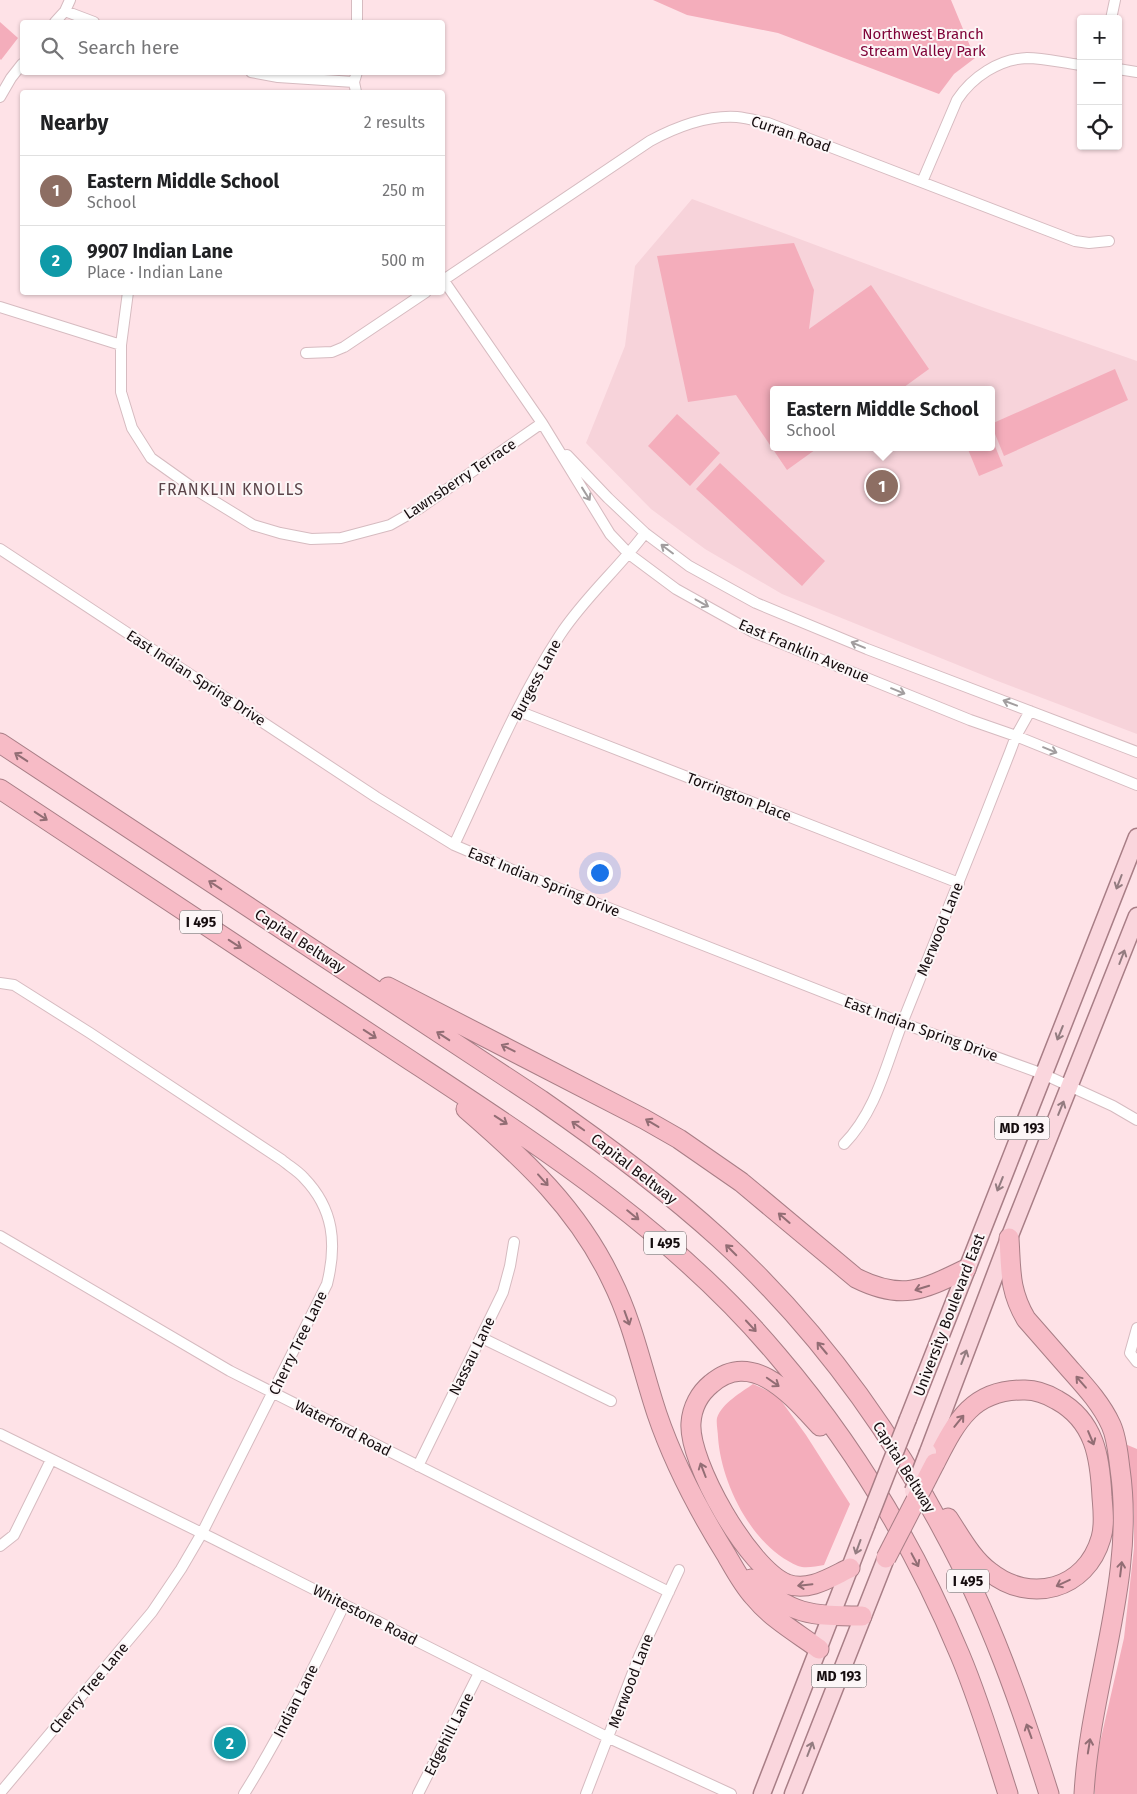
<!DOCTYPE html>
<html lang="en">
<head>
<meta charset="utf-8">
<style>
	:root { --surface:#fff; --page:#f6f6f6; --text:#202124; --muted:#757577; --line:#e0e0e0; --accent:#1f7548 }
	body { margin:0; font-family:"Fira Sans",sans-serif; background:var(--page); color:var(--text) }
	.controls { position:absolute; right:15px; top:15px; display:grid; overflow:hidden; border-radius:5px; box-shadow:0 1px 4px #0004 }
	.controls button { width:45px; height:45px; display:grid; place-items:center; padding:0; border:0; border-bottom:1px solid var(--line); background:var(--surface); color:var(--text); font:25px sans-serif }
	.you { position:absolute; left:599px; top:872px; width:18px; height:18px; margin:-12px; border:4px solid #fff; border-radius:50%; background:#1a73e8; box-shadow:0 0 0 8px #1a73e833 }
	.badge { display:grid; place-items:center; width:32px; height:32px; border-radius:50%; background:var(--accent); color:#fff; font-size:16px; font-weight:700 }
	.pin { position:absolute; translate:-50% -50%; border:2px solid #fff; box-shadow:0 1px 5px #0006 }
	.popup { position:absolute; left:770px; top:386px; width:225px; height:65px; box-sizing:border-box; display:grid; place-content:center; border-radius:5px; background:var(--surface); filter:drop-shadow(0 1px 4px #0005); font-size:16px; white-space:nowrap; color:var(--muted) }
	.popup b { font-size:19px; color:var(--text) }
	.popup::after { content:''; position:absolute; left:50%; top:100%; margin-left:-10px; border:10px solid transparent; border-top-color:var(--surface) }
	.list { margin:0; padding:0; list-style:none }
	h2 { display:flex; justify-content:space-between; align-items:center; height:65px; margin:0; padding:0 20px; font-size:21px }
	h2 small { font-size:16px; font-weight:400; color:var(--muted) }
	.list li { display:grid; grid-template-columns:32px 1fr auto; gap:15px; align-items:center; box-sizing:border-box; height:70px; padding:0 20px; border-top:1px solid var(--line) }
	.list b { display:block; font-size:19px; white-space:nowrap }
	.list p { margin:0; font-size:16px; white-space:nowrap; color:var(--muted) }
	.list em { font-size:16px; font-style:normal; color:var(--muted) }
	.icon { flex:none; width:28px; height:28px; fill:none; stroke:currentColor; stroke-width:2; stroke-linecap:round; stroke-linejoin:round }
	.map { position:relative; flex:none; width:1137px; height:1794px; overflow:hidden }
	.search { position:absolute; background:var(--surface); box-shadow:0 1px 4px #0004; left:20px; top:20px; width:425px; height:55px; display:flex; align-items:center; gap:12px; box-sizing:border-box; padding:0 18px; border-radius:5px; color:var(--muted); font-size:19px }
	.panel { position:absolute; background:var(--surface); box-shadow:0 1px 4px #0004; left:20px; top:90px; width:425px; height:205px; border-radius:5px }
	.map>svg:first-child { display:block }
	.built { fill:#f7d3da; fill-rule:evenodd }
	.green { fill:#f4adbb }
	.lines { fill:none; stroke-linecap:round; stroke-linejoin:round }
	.street-casing { stroke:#d6bbc0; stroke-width:12 }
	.primary-casing { stroke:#a87e86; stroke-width:19 }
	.highway-casing { stroke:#a87e86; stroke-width:21 }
	.street { stroke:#fff; stroke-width:10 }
	.primary { stroke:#fad6dd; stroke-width:16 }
	.highway { stroke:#f7bbc6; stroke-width:19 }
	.primary-bridge-casing { stroke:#a87e86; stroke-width:19; stroke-linecap:butt }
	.highway-bridge-casing { stroke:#a87e86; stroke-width:21; stroke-linecap:butt }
	.primary-bridge { stroke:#fad6dd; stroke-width:16 }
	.highway-bridge { stroke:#f7bbc6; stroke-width:19 }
	.oneway { stroke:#a29e9f }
	.oneway2 { stroke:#926d74 }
	.oneway3 { stroke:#937c80 }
	.labels { text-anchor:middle; stroke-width:4; stroke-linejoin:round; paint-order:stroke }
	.shield { fill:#fcf6f7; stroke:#5b5355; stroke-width:1 }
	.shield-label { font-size:14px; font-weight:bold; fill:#160d0f }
	.park-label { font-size:15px; fill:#7e0036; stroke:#fcf6f7 }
	.street-label { font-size:15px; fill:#160d0f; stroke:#fcf6f7 }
	.neighbourhood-label { font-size:16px; letter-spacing:1px; fill:#5c454a; stroke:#fcf6f7 }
</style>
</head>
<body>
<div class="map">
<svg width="1137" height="1794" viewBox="0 0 1137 1794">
	<rect width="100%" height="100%" fill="#fee2e7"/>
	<!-- built -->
	<path class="built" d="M692,199L982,307L1137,361V734L995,680L782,594L705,549L651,509L586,443L625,346L635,266ZM773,390H991V447H773Z"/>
	<!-- green -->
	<path class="green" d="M653,0H951L975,58L954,74L939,94L778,33L687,15Z
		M0,22L18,38L1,60L0,59Z
		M794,243L814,290L809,329L871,285L929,369L900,390H773V447H819L787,470L736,395L688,402L657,256Z
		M1115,369L1128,400L1004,456L991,424Z
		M677,414L720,453L690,486L648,446Z
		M991,436L1003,466L979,476L967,447H991Z
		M720,463L825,561L802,586L696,489Z
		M753,1384L777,1395L806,1435L850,1504L824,1565C816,1566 806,1569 798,1566C752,1547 721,1483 718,1437C718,1432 716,1423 717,1418C722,1403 742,1392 753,1384Z
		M1125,1444L1137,1449V1794H1095L1093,1773L1124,1638L1134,1548V1514L1131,1479Z"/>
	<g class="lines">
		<defs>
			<path id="street" d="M357,0V22
				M65,11L94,22
				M1111,19L1115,0
				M55,22L65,11L70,0
				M1118,69L1137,72
				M251,72L278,77L354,82
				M356,92L354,82L357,72
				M0,97L11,78L22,64
				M922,182L957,100C972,77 999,59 1027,58C1045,58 1063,63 1081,65
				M442,278L542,423L610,534L629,554L676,589L753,632L970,720L1016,736L1137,785
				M442,281L650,141C676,127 707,115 737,117C747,118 758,121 768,123L1075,241L1089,243L1109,241
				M128,292L121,345V392L132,428L151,458L196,490L253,525L280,533L311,539L341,538L390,525L420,508L542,423
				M0,307L121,345
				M306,353L332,352L344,347L426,292
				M567,455L608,498L645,533L689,566L756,603L867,649L1137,752
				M0,549L376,797L454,845L522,874L902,1023L1043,1074L1113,1106L1137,1120
				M518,711L959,883
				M454,845C487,775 518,699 560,635C584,598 619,568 645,533
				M0,983L14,985L90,1033L282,1160C289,1166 298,1171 304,1178C334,1209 337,1244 327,1284L202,1533L181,1569L152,1612L0,1793
				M844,1144C877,1110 886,1064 903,1021C939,932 975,842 1010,752L1016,736L1030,711
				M0,1236L230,1371L669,1592
				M1137,1328L1130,1353L1137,1362
				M482,1338L611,1401
				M0,1434L214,1539L609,1738L731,1794
				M418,1466L503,1292L510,1266L514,1242
				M0,1546L14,1535L51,1460
				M244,1794C282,1733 313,1669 344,1605
				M418,1794L479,1673
				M586,1794L640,1654L679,1570"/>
			<path id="primary" d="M908,1419L1137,837
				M928,1452L1009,1238L1137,916
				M762,1794L866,1526
				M793,1794L886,1558"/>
			<path id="highway" d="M0,743L541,1100C603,1143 663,1187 719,1238C810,1321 886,1423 944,1532C989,1614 1021,1705 1049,1794
				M0,789C129,875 258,960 387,1045C526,1137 669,1226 777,1355C853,1444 915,1547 960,1655C979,1700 993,1747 1008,1794
				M388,987L644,1119L679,1139L741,1182L856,1278C902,1301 923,1290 966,1269
				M466,1109C525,1160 578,1209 612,1281C633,1323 642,1369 657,1414C674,1464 699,1511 727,1556C735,1570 743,1585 754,1597C771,1618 797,1633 819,1649
				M1009,1238C1011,1270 1009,1290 1026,1319C1040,1335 1054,1351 1068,1367C1084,1385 1101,1403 1111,1425C1117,1438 1118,1454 1120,1469C1136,1579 1090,1685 1084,1794
				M820,1426C793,1397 753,1348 711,1384C700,1393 692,1407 691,1423C688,1462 749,1569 787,1584C809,1592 831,1577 850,1568
				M935,1463C956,1422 972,1389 1025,1390C1036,1390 1047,1394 1057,1400C1095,1421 1100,1457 1102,1497C1103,1510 1105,1525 1101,1538C1086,1590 1030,1604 990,1572C972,1559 960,1536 948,1518
				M751,1579C790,1615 811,1616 862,1616"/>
		</defs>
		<!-- street casing -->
		<use href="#street" class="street-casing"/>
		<!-- primary casing -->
		<use href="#primary" class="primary-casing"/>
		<!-- highway casing -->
		<use href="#highway" class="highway-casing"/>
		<!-- street -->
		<use href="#street" class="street"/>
		<!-- primary -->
		<use href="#primary" class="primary"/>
		<!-- highway -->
		<use href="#highway" class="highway"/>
		<defs>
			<path id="primary-bridge" d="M913,1491L928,1452
				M866,1526L908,1419"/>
			<path id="highway-bridge" d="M886,1558L935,1463"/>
		</defs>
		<!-- primary-bridge casing -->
		<use href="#primary-bridge" class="primary-bridge-casing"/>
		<!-- highway-bridge casing -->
		<use href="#highway-bridge" class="highway-bridge-casing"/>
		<!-- primary-bridge -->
		<use href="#primary-bridge" class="primary-bridge"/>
		<!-- highway-bridge -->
		<use href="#highway-bridge" class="highway-bridge"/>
	</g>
	<!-- one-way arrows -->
	<defs><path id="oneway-shaft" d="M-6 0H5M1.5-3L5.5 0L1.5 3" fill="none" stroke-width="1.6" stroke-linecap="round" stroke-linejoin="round" transform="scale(1.25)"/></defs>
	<g class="oneway">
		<use href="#oneway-shaft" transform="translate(586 494) rotate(58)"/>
		<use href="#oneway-shaft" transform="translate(667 549) rotate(-143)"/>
		<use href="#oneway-shaft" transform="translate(702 603) rotate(29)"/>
		<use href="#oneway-shaft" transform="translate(858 645) rotate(-157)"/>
		<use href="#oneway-shaft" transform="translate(898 691) rotate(22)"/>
		<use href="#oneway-shaft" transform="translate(1010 703) rotate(-159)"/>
		<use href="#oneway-shaft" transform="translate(1050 750) rotate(22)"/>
	</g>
	<g class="oneway2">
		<use href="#oneway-shaft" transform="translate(21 757) rotate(-147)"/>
		<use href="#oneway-shaft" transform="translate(41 816) rotate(33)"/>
		<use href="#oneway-shaft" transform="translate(215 885) rotate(-147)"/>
		<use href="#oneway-shaft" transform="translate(235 944) rotate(33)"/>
		<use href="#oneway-shaft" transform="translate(370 1034) rotate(33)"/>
		<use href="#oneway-shaft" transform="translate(443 1036) rotate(-147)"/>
		<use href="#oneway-shaft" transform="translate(508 1048) rotate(-153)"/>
		<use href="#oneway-shaft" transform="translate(501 1120) rotate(33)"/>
		<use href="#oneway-shaft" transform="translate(652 1123) rotate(-149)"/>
		<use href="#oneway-shaft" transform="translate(578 1126) rotate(-145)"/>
		<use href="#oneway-shaft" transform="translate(543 1180) rotate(48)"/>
		<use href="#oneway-shaft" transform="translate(633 1215) rotate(39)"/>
		<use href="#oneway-shaft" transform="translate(784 1218) rotate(-139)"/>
		<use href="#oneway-shaft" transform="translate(731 1250) rotate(-135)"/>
		<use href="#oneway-shaft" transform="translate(922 1288) rotate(163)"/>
		<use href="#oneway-shaft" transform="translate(627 1318) rotate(70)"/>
		<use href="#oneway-shaft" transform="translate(751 1326) rotate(47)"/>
		<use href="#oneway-shaft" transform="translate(822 1348) rotate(-130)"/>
		<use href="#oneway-shaft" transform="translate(773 1382) rotate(35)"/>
		<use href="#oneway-shaft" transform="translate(1081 1382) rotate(-131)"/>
		<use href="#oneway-shaft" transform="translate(959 1421) rotate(-51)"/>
		<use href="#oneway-shaft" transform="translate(1091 1438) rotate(67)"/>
		<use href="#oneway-shaft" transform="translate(703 1470) rotate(-111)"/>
		<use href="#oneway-shaft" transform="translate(915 1560) rotate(62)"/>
		<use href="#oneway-shaft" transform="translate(1121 1569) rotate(-83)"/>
		<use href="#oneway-shaft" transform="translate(1063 1583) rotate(155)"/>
		<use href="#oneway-shaft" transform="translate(805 1585) rotate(174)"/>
		<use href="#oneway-shaft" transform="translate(1029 1731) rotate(-110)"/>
		<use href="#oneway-shaft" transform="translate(1089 1746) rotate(-81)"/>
	</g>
	<g class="oneway3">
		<use href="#oneway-shaft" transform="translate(1119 882) rotate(111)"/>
		<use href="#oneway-shaft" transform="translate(1122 957) rotate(-69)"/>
		<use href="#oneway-shaft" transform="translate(1060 1033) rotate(112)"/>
		<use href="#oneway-shaft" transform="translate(1061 1108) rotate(-68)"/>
		<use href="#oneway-shaft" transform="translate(1000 1184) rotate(112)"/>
		<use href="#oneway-shaft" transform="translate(964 1357) rotate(-69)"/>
		<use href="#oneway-shaft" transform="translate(858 1547) rotate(110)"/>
		<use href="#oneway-shaft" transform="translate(810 1749) rotate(-69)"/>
	</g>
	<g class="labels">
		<!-- shield labels -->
		<g class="shield">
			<rect x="180" y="910.5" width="42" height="23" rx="4"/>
			<rect x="994.5" y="1116.5" width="55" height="23" rx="4"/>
			<rect x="644" y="1231.5" width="42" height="23" rx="4"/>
			<rect x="947" y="1569.5" width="42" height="23" rx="4"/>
			<rect x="811.5" y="1664.5" width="55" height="23" rx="4"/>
		</g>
		<g class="shield-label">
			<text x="201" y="927">I 495</text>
			<text x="1022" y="1133">MD 193</text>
			<text x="665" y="1248">I 495</text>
			<text x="968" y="1586">I 495</text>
			<text x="839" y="1681">MD 193</text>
		</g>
		<!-- park labels -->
		<g class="park-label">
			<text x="923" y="39">Northwest Branch<tspan x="923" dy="17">Stream Valley Park</tspan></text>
		</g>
		<!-- street labels -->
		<g class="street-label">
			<text transform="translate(791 134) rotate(19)" y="5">Curran Road</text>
			<text transform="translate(460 479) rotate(-34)" y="5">Lawnsberry Terrace</text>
			<text transform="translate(804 651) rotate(23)" y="5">East Franklin Avenue</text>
			<text transform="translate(196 678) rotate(33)" y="5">East Indian Spring Drive</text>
			<text transform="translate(536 680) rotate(-62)" y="5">Burgess Lane</text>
			<text transform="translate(739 797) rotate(21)" y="5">Torrington Place</text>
			<text transform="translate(544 882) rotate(22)" y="5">East Indian Spring Drive</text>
			<text transform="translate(940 929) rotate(-68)" y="5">Merwood Lane</text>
			<text transform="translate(300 941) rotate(33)" y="5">Capital Beltway</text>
			<text transform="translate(921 1029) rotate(20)" y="5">East Indian Spring Drive</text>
			<text transform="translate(634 1169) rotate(38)" y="5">Capital Beltway</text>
			<text transform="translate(949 1315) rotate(-69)" y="5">University Boulevard East</text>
			<text transform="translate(298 1343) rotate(-64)" y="5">Cherry Tree Lane</text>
			<text transform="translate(472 1356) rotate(-64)" y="5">Nassau Lane</text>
			<text transform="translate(343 1428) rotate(27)" y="5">Waterford Road</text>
			<text transform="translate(904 1467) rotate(58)" y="5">Capital Beltway</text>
			<text transform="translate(365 1615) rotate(27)" y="5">Whitestone Road</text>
			<text transform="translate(631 1681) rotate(-69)" y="5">Merwood Lane</text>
			<text transform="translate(89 1688) rotate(-50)" y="5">Cherry Tree Lane</text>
			<text transform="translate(296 1701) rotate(-63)" y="5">Indian Lane</text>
			<text transform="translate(449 1734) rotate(-63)" y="5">Edgehill Lane</text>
		</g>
		<!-- neighbourhood labels -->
		<g class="neighbourhood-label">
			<text x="231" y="495">FRANKLIN KNOLLS</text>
		</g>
	</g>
</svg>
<div class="controls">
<button>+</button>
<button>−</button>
<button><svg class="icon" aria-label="locate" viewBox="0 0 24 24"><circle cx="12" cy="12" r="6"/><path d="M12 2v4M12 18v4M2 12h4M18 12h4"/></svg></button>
</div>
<div class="you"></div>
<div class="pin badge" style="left:882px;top:486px;background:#8d6e63">1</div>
<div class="popup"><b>Eastern Middle School</b>School</div>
<div class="pin badge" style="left:230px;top:1743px;background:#0f9aa8">2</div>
<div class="search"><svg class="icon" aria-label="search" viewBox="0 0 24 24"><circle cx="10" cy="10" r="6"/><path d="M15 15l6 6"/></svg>Search here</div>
<section class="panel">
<h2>Nearby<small>2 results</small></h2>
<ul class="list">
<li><span class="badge" style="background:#8d6e63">1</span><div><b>Eastern Middle School</b><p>School</p></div><em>250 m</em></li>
<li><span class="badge" style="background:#0f9aa8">2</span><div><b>9907 Indian Lane</b><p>Place · Indian Lane</p></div><em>500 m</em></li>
</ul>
</section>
</div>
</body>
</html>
